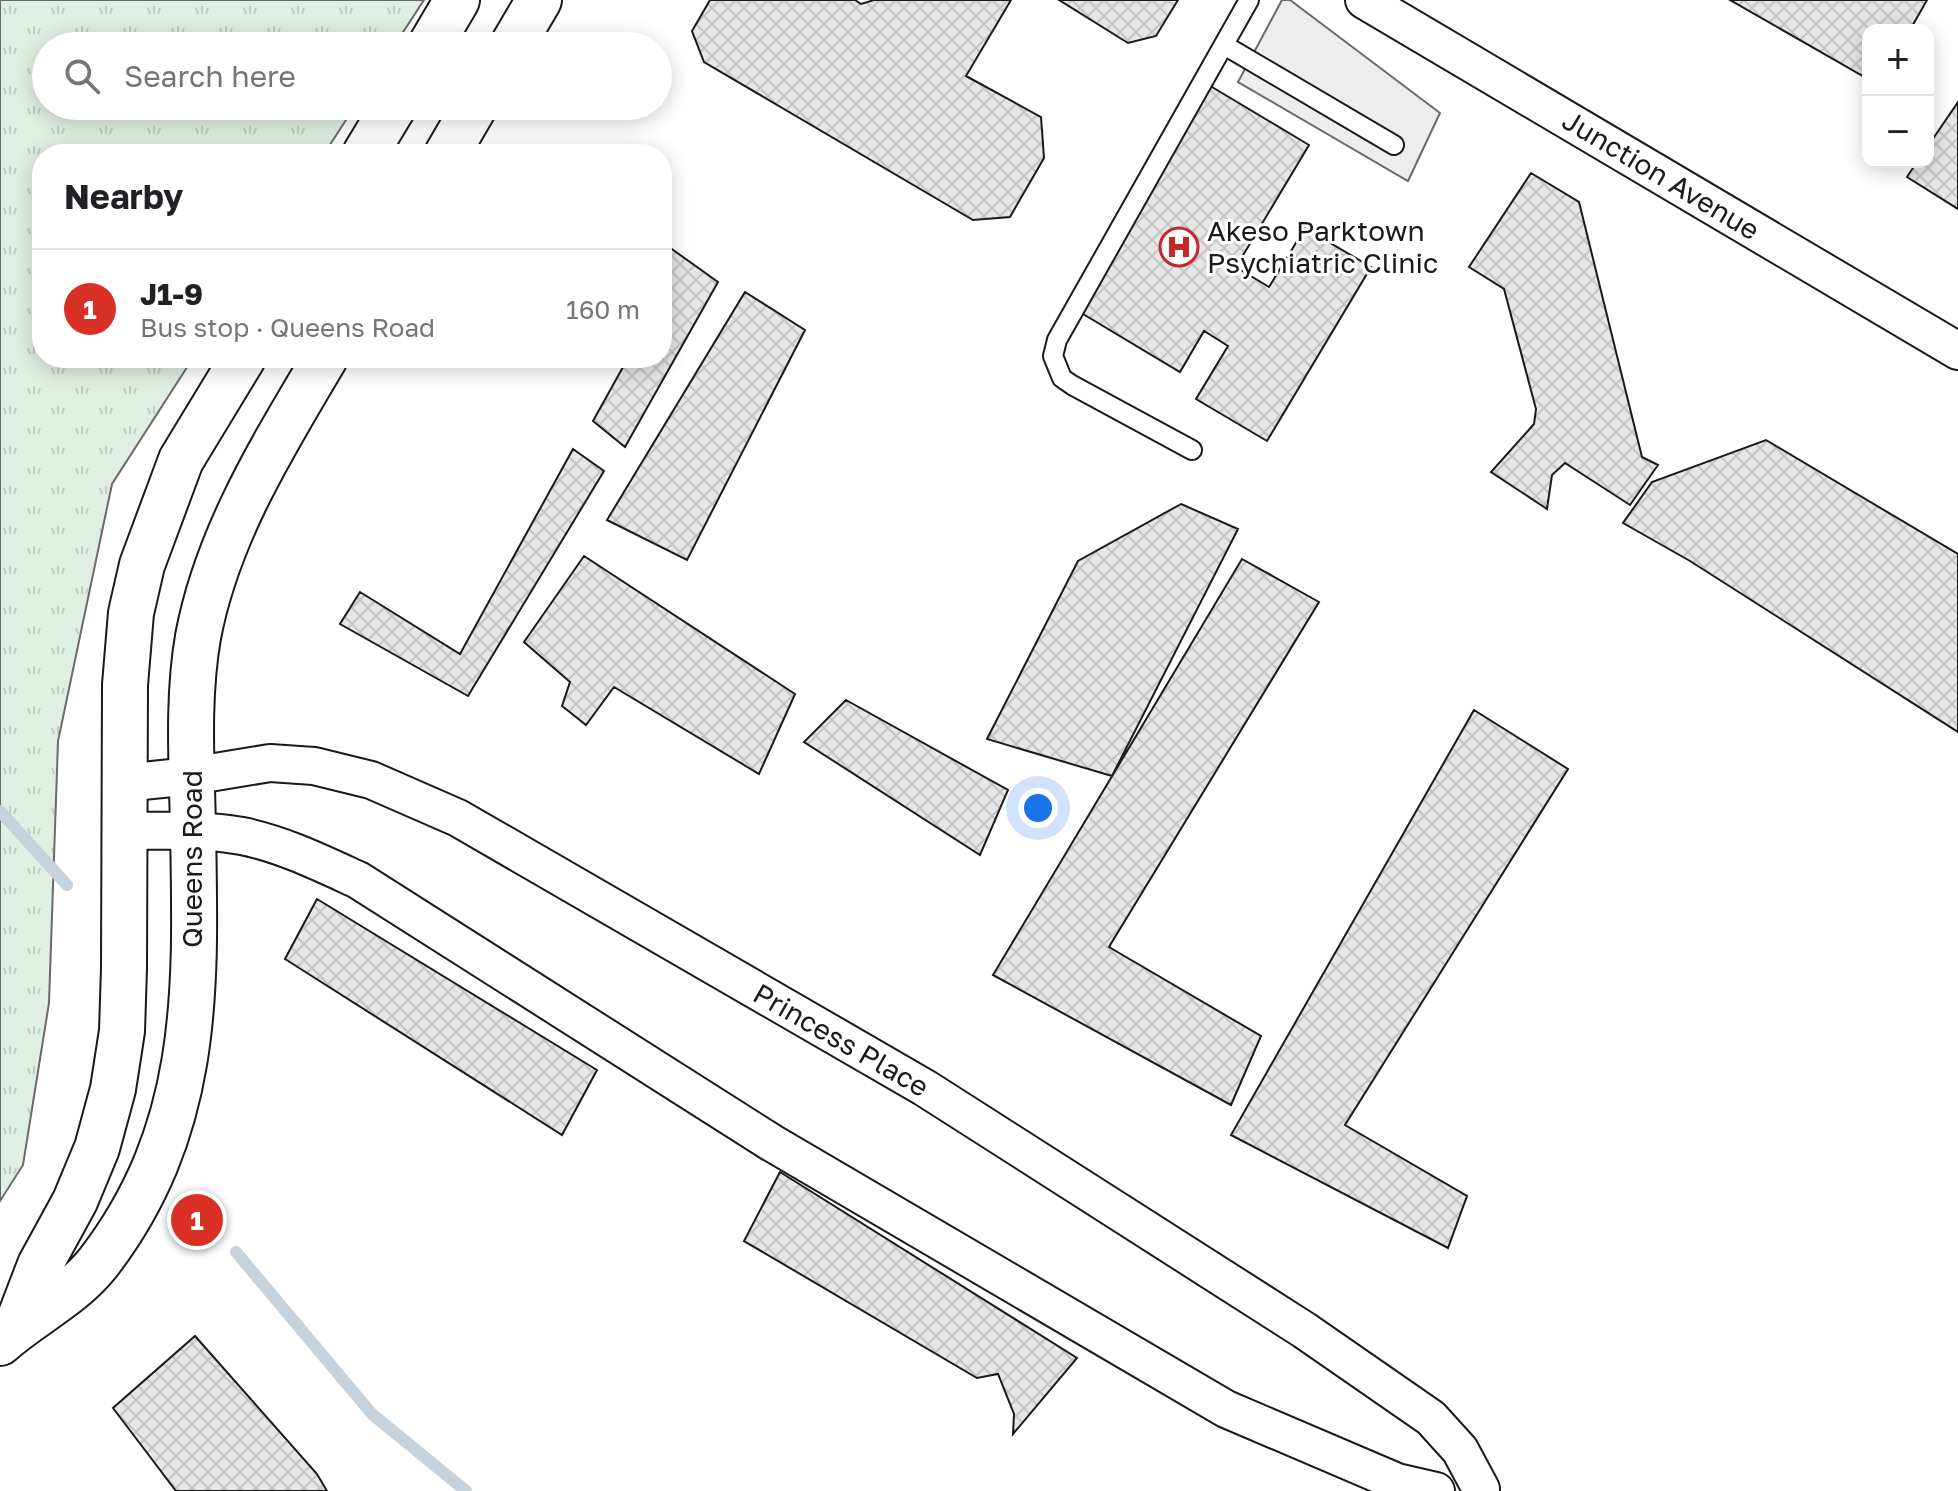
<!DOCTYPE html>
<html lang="en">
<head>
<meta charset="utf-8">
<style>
	:root { --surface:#fff; --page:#f6f6f6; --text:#202124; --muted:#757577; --line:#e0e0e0; --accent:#d93025 }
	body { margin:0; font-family:"Golos Text",sans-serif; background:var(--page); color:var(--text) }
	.controls { position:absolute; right:24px; top:24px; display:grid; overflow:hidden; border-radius:16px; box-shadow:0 4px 20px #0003 }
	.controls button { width:72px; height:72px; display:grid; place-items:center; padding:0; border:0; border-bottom:2px solid var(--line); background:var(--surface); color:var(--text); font:40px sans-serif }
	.you { position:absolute; left:1038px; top:808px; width:28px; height:28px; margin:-20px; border:6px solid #fff; border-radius:50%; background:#1a73e8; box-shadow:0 0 0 12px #1a73e833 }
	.badge { display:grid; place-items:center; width:52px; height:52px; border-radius:50%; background:var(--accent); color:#fff; font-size:26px; font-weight:700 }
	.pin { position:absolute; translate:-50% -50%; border:4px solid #fff; box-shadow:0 2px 8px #0006 }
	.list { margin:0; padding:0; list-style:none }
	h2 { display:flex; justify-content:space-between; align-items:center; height:104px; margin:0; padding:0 32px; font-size:34px }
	h2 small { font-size:26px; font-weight:400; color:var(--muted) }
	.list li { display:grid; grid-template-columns:52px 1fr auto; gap:24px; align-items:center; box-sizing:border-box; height:120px; padding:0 32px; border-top:2px solid var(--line) }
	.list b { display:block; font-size:30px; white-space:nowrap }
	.list p { margin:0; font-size:26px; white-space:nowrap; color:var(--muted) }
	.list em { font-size:26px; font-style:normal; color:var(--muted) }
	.icon { flex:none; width:44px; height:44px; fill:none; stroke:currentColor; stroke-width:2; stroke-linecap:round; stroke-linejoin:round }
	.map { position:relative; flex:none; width:1958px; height:1491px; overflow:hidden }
	.search { position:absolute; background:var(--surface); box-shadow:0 4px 20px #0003; left:32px; top:32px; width:640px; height:88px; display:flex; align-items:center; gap:20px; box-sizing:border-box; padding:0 28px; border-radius:44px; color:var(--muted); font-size:30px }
	.panel { position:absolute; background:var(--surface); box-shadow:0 4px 20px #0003; left:32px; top:144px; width:640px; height:224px; border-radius:32px }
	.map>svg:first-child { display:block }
	.park { fill:url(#park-tufts); stroke:#6a6a6a; stroke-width:2 }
	.parking { fill:#ededed; stroke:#6a6a6a; stroke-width:2 }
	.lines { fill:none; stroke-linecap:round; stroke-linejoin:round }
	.stream { stroke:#c6d2dc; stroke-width:12 }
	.building { fill:url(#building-cross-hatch); stroke:#1a1a1a; stroke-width:2 }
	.service-casing { stroke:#1a1a1a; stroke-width:22 }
	.minor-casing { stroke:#1a1a1a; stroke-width:40 }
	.tertiary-casing { stroke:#1a1a1a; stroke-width:48 }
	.service { stroke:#fff; stroke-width:18 }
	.minor { stroke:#fff; stroke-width:36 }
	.tertiary { stroke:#fff; stroke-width:44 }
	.labels { text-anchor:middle; stroke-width:6; stroke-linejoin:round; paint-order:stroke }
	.street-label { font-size:28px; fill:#1a1a1a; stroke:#fff }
	.poi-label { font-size:28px; fill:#1a1a1a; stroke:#fff; text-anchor:start }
</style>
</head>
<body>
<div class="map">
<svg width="1958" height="1491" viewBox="0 0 1958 1491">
	<defs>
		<pattern id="park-tufts" width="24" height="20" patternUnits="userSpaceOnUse" patternTransform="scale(2)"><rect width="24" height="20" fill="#e0efe3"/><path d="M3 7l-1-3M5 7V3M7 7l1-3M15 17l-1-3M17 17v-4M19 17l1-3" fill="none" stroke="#c0ccc2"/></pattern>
		<pattern id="building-cross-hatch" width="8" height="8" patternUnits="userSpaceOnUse" patternTransform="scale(2)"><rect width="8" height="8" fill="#e6e6e6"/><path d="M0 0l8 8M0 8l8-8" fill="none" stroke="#c5c5c5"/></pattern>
	</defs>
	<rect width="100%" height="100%" fill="#fff"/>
	<!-- park -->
	<path class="park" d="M0,0H424L394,46H46V106H355L324,154H42V358H193L112,484L58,741L49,1003L23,1165L0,1201Z"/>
	<!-- parking -->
	<path class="parking" d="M1282,0H1290L1440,113L1408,181L1238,82Z"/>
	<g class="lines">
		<!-- stream -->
		<path class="stream" d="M0,811L67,885
			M236,1252L372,1414L466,1491"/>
	</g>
	<!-- building -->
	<path class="building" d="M710,0H855L861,4L874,0H1011L966,76L1041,117L1044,158L1010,217L973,220L704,62L692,31Z
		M1059,0H1178L1156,36L1128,43Z
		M1730,0H1927L1910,30H1868V58L1865,63L1868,67V79Z
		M1207,84L1309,145L1236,267L1269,287L1305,228L1371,267L1267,441L1196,399L1228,346L1204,331L1180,372L1073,308Z
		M1958,102V209L1907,177L1917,162H1928V146Z
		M1531,173L1579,202L1642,457L1658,465L1630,505L1565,463L1552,475L1547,509L1491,472L1534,424L1536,409L1504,289L1469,267Z
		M662,242L718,282L625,447L593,421L628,358H662Z
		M745,292L805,330L687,560L607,520Z
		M1766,440L1958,554V732L1690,561L1623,523L1652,482Z
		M573,449L604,471L468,696L340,624L360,592L460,654Z
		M1181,504L1238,529L1112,776L987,739L1078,561Z
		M584,556L795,694L759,774L614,687L586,725L562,706L570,682L524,642Z
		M1242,559L1319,602L1109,947L1261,1036L1231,1105L993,975Z
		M846,700L1008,790L980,855L804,742Z
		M1474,710L1568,769L1345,1125L1467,1196L1448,1248L1231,1135Z
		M317,899L597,1070L562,1135L285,959Z
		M780,1172L1077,1358L1013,1434L1014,1414L998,1374L977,1378L744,1241Z
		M195,1336L317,1474L327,1491H176L113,1408Z"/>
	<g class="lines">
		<defs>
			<path id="service" d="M1224,45L1394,145
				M1192,450L1072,385L1062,378L1053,356L1057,340L1249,0"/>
			<path id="minor" d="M1364,0L1958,351
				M123,783L191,776L270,763L314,766L371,780L458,818L925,1088L1304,1330L1431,1418L1460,1450L1481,1489
				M125,831C163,831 204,829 242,836C282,844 321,863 358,880L772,1143L1226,1409L1397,1482L1436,1491"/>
			<path id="tertiary" d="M430,46L457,0
				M512,46L539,0
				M365,154L394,106
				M447,154L475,106
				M15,1330L40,1265L75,1201L97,1148L113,1089L122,1031L124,968L125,685L131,613L142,565L181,460L243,358
				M0,1343C31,1315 72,1296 98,1263C201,1129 196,990 193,830C192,767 187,700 198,637C217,535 273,446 325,358"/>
		</defs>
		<!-- service casing -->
		<use href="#service" class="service-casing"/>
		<!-- minor casing -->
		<use href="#minor" class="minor-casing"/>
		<!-- tertiary casing -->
		<use href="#tertiary" class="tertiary-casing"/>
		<!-- service -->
		<use href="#service" class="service"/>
		<!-- minor -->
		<use href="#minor" class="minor"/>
		<!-- tertiary -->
		<use href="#tertiary" class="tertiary"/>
	</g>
	<!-- icons -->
	<defs>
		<symbol id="hospital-ring" viewBox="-11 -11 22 22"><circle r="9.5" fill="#fff" stroke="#c62828" stroke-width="1.5"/><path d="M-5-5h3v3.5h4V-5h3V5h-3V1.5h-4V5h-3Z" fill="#c62828"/></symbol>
	</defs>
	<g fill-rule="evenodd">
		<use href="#hospital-ring" x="1157" y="225" width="44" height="44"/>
	</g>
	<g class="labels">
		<!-- street labels -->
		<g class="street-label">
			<text transform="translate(1661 175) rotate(31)" y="10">Junction Avenue</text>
			<text transform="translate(192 859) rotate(-90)" y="10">Queens Road</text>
			<text transform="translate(841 1040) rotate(30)" y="10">Princess Place</text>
		</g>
		<!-- poi labels -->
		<g class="poi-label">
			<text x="1207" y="241">Akeso Parktown<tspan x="1207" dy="32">Psychiatric Clinic</tspan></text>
		</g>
	</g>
</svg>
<div class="controls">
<button>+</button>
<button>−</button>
</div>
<div class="you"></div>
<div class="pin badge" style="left:197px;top:1220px">1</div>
<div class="search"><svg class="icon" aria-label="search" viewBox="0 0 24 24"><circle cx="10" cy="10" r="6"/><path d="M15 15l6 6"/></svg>Search here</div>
<section class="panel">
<h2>Nearby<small></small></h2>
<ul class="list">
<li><span class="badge">1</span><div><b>J1-9</b><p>Bus stop · Queens Road</p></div><em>160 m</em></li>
</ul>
</section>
</div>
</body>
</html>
